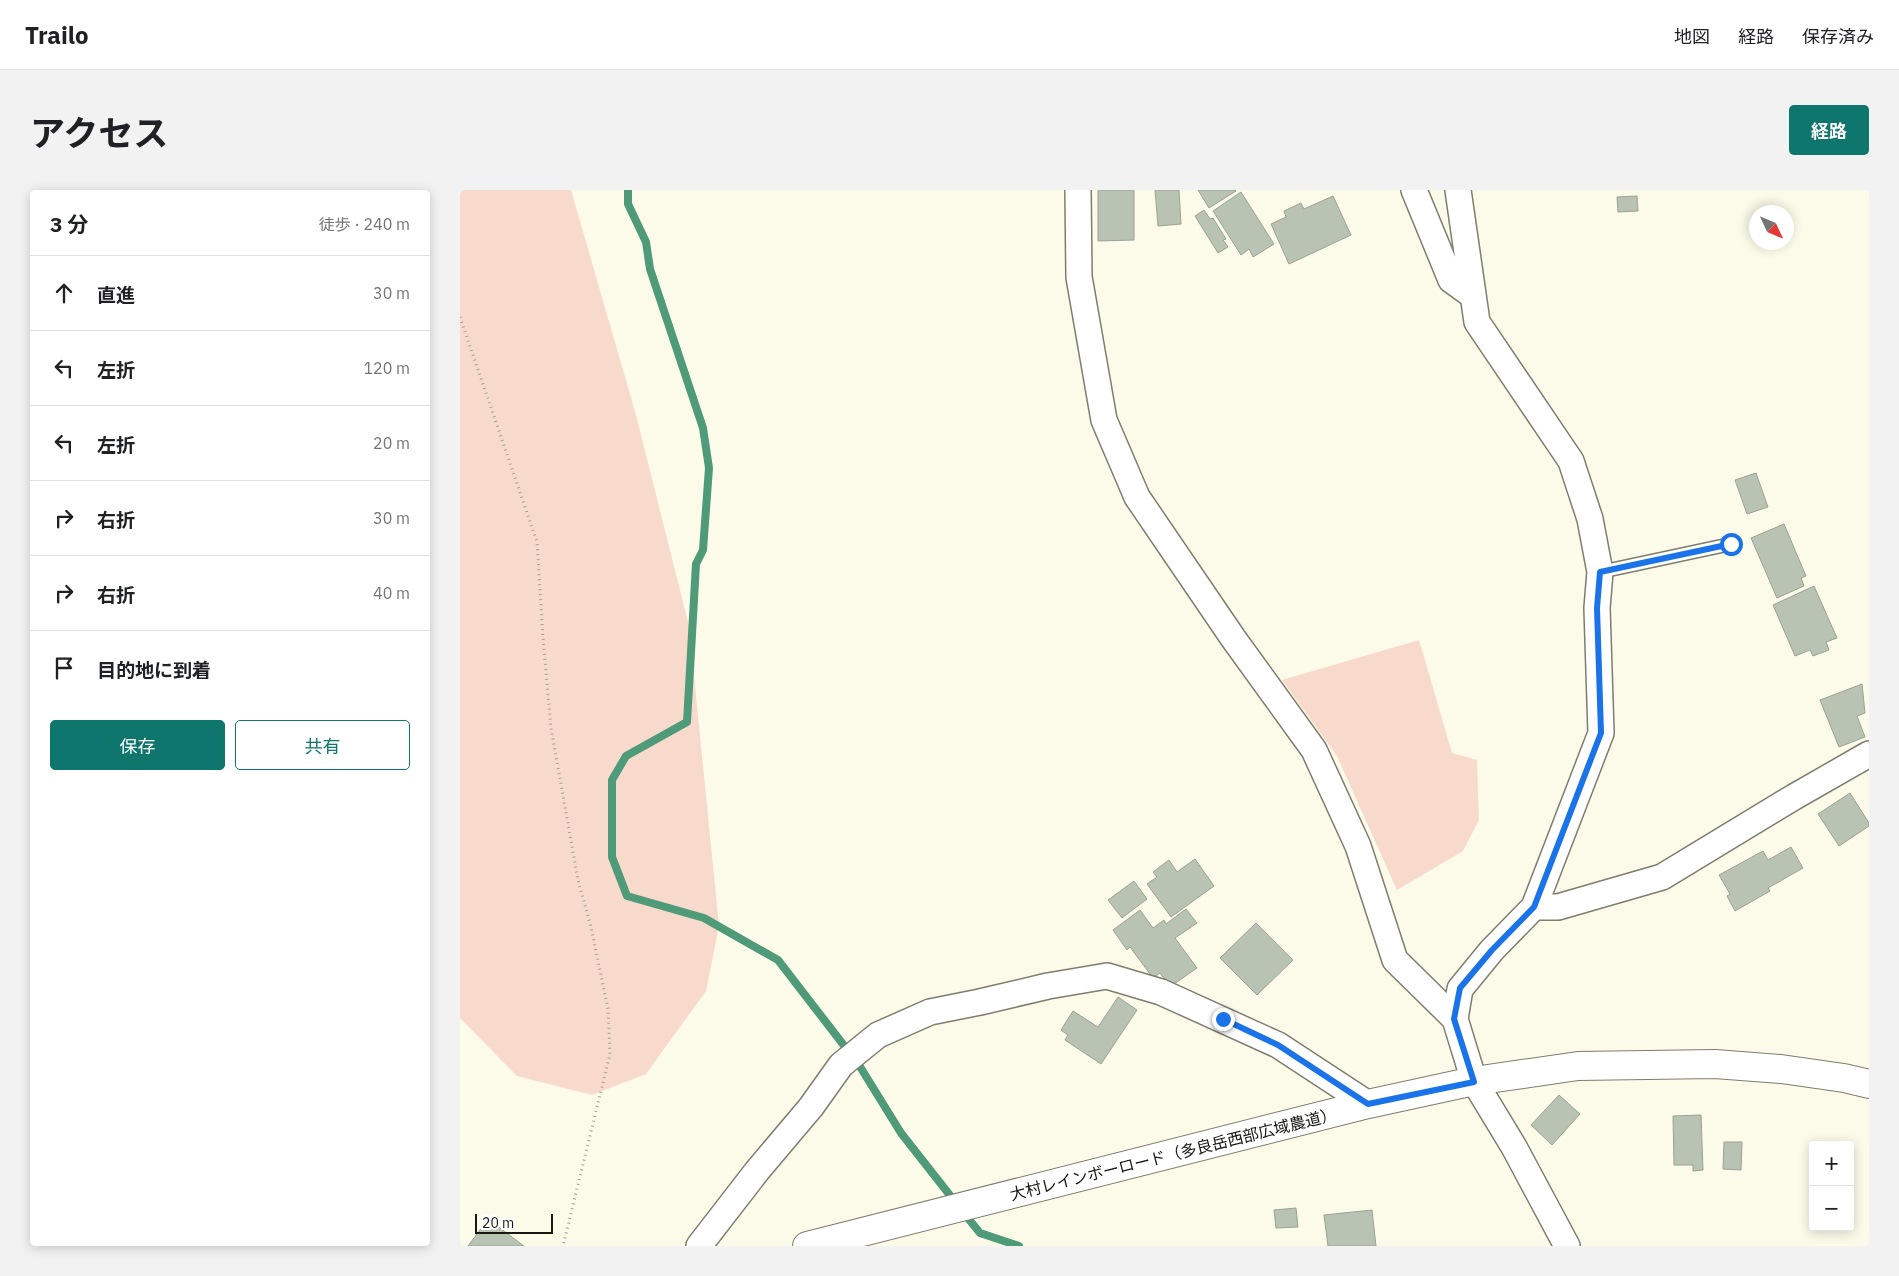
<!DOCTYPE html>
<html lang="ja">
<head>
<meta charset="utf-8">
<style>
	:root { --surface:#fff; --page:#f2f2f2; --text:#202124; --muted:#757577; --line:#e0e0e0; --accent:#0f766e }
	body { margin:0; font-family:"IBM Plex Sans","Noto Sans JP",sans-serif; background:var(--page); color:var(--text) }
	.controls { position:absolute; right:15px; bottom:15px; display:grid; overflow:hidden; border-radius:5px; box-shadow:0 2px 12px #0003 }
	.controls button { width:45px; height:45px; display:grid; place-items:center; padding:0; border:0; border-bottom:1px solid var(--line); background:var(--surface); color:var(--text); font:25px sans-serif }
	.compass { position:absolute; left:1289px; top:15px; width:45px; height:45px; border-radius:50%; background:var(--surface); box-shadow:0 2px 12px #0003; rotate:134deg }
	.scale { position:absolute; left:15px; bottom:12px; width:78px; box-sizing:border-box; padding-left:5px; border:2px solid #171711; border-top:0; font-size:14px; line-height:18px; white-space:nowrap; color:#171711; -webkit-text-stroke:4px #fff; paint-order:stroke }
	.stop { position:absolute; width:15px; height:15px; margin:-11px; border:4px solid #1a73e8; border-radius:50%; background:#fff }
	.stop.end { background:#1a73e8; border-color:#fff; box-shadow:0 1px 5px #0008 }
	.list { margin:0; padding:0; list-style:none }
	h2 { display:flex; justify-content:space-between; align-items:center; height:65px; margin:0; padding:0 20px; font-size:21px }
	h2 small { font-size:16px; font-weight:400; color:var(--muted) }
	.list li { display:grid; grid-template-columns:32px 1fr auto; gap:15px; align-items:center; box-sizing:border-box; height:75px; padding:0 20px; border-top:1px solid var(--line) }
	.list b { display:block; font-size:19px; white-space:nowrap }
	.list em { font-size:16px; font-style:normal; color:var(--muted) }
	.actions { display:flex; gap:10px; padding:15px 20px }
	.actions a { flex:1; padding:11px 0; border:1px solid var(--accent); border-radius:5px; text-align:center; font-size:18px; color:var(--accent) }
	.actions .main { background:var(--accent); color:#fff }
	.icon { flex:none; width:28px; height:28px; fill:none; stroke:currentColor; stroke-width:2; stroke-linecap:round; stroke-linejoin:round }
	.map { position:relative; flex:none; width:1409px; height:1056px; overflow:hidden; border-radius:5px }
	header { display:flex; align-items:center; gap:30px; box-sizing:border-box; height:70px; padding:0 25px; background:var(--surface); border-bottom:1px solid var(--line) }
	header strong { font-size:24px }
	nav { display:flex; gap:28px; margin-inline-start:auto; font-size:18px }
	.intro { display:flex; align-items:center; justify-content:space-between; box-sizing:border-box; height:120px; padding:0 30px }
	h1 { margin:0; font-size:35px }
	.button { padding:12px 22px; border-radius:5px; background:var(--accent); color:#fff; font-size:18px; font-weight:700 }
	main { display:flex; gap:30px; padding:0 30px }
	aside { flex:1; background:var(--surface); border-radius:5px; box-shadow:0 2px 12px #0003 }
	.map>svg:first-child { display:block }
	.green { fill:#f8dacc }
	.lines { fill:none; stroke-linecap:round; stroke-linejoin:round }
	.stream { stroke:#4f9a78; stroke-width:8 }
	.building { fill:#b9c3b4; stroke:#99a294 }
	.lane-casing { stroke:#7e7d6e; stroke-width:15 }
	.street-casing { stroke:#7e7d6e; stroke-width:28 }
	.secondary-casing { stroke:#7e7d6e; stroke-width:30 }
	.path { stroke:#a1a093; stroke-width:3; stroke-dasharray:1 4; stroke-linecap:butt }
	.lane { stroke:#fff; stroke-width:12 }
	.street { stroke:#fff; stroke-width:25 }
	.secondary { stroke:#fff; stroke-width:28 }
	.route { stroke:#1a73e8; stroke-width:6 }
	.labels { text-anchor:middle; stroke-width:4; stroke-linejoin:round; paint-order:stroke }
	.street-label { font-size:16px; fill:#171711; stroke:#fff }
</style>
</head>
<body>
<header>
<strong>Trailo</strong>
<nav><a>地図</a><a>経路</a><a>保存済み</a></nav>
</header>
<div class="intro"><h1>アクセス</h1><a class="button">経路</a></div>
<main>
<aside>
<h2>3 分<small>徒歩 · 240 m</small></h2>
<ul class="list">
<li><svg class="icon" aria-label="ahead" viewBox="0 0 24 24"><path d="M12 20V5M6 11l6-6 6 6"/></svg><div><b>直進</b></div><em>30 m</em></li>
<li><svg class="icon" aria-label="left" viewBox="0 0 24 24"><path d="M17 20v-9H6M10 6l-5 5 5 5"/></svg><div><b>左折</b></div><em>120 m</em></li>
<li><svg class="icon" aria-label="left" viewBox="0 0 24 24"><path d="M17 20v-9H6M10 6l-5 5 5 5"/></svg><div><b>左折</b></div><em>20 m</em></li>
<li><svg class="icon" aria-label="right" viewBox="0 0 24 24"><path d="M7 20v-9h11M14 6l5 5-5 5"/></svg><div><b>右折</b></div><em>30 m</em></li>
<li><svg class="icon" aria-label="right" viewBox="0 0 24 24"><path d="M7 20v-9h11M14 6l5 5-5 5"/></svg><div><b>右折</b></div><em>40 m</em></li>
<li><svg class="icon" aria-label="arrive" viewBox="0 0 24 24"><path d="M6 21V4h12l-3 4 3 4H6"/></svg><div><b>目的地に到着</b></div></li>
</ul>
<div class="actions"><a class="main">保存</a><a>共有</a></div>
</aside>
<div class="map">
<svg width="1409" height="1056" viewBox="0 0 1409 1056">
	<rect width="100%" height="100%" fill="#fcfbea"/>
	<!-- green -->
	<path class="green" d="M0,0H111L176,225L229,436L259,736L246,801L186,884L132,905L57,886L0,828Z
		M959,450L992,563L1017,570L1019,630L1003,661L937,700L877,566L822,490Z"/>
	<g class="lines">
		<!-- stream -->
		<path class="stream" d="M168,0V14L186,52L190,79L243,238L249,278L243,360L236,374L227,532L166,566L152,590V667L167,706L244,728L318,770L399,875L441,943L496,1013
			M503,1022L520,1043L559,1056"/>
	</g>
	<!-- building -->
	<path class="building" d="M638,0H674V50L638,51Z
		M695,0H719L721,34L698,36Z
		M738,0H775L776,1L749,18Z
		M781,2L814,54L793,67L789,59L781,65L753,21Z
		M873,6L891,45L829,74L811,34L826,27L824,21L841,13L844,19Z
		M1177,6L1178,21L1158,22L1157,7Z
		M744,20L750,29L753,28L766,49L763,50L768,57L758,63L735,26Z
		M1296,283L1308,317L1287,324L1275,290Z
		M1324,334L1346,386L1341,388L1344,396L1317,408L1291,348Z
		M1354,396L1377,448L1366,452L1369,460L1353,466L1350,460L1335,466L1313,415Z
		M1402,494L1405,523L1397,526L1405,547L1379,557L1360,510Z
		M1390,603L1409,633V636L1379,656L1358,624Z
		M1331,657L1343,678L1308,698L1310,701L1275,721L1267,706L1270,704L1259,685L1303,661L1308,670Z
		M735,669L754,696L711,727L687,694L697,687L693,682L709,670L717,682Z
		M674,691L687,709L662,728L648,710Z
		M726,719L737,733L715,748L737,778L710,797L700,783L693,788L670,757L667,760L653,740L680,720L693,738L704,730L706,734Z
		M796,733L833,770L797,805L760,768Z
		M658,807L677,820L641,874L605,850L608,845L601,840L613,821L638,837Z
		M1099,905L1120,924L1092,955L1071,935Z
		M1241,925L1243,980L1233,981V975H1214L1213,926Z
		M1264,952H1282L1281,980L1263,979Z
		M836,1018L838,1037L816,1038L814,1020Z
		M912,1020L916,1056H868L864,1025Z
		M28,1029L64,1056H8Z"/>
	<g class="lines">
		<defs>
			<path id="lane" d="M1140,382L1271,354"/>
			<path id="street" d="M618,0L619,87L644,230L677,307L773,448L854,560L898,656L935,770L995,829L1014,891L1054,957L1107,1056
				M954,0L991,90L1013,106
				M1074,717H1098L1202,687L1334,607L1409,564
				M995,829L1000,799L1032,760L1074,717L1141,543L1137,418L1140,382L1130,329L1111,271L1017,132L998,0
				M239,1056L297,981L351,917L381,875L418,845L470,822L520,812L588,796L647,786L701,802L818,855L908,914"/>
			<path id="secondary" d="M347,1056L908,914L1014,891L1118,876L1255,874L1321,879L1384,888L1409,894"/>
		</defs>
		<!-- lane casing -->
		<use href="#lane" class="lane-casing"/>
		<!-- street casing -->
		<use href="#street" class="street-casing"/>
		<!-- secondary casing -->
		<use href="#secondary" class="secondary-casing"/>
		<!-- path -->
		<path class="path" d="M0,127L77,352L83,448L91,538L118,690L131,737L148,819L150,864L103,1056"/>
		<!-- lane -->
		<use href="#lane" class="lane"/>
		<!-- street -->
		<use href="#street" class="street"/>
		<!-- secondary -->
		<use href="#secondary" class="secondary"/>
	</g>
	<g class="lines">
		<!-- route -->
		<path class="route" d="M763,829L818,855L908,914L1014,892L994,829L1000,798L1032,760L1074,717L1141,543L1137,418L1140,382L1271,354"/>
	</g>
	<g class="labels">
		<!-- street labels -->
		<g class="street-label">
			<text transform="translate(713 964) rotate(-14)" y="6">大村レインボーロード（多良岳西部広域農道）</text>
		</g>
	</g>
</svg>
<div class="controls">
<button>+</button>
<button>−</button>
</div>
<svg class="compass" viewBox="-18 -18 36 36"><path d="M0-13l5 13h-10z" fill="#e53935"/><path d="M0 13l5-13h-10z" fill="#757577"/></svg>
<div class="scale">20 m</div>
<div class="stop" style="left:1271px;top:354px"></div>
<div class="stop end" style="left:763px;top:829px"></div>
</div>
</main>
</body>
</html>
